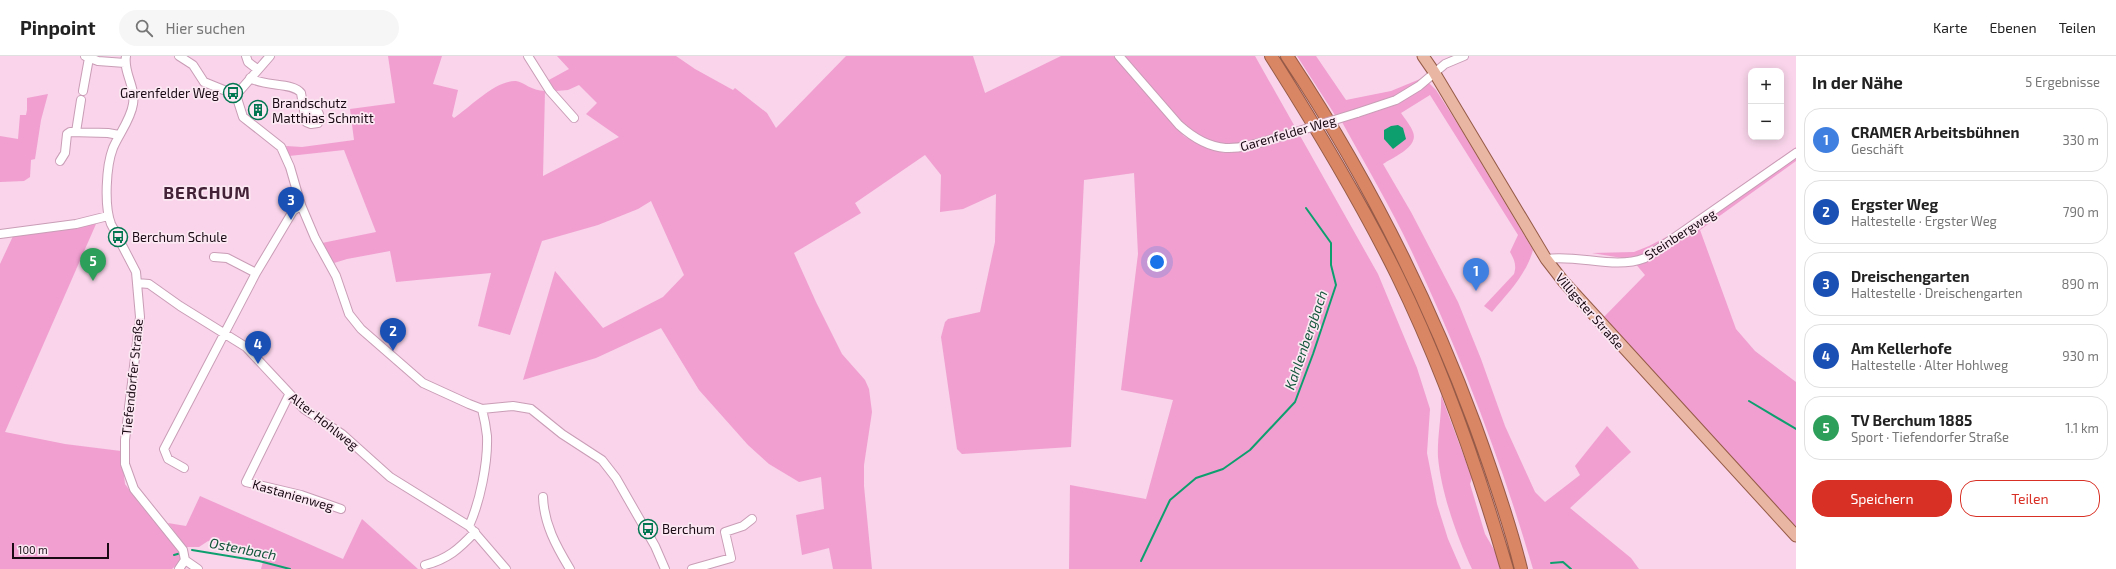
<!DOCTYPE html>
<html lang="de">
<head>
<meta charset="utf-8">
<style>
	:root { --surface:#fff; --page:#f6f6f6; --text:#222; --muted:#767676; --line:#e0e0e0; --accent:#d93025 }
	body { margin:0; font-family:"Exo 2",sans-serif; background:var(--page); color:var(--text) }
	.controls { position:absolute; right:12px; top:12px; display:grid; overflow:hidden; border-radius:8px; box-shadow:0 2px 10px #0003 }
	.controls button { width:36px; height:36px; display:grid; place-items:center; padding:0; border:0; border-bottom:1px solid var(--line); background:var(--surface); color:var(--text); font:20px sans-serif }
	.scale { position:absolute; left:12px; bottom:10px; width:97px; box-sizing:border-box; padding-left:4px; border:2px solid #190a13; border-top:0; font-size:11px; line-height:14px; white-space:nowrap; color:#190a13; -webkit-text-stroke:3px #fbe8f2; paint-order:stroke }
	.you { position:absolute; left:1157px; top:206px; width:14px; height:14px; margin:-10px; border:3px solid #fff; border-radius:50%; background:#1a73e8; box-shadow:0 0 0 6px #1a73e833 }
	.badge { display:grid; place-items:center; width:26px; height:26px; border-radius:50%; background:var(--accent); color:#fff; font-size:13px; font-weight:700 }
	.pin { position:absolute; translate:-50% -33px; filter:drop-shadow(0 1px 2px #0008) }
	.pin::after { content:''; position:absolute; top:21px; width:14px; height:12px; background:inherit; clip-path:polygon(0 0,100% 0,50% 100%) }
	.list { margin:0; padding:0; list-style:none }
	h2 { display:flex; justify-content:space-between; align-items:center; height:52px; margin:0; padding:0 16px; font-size:17px }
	h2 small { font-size:13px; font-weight:400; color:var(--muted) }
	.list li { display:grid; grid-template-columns:26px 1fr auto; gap:12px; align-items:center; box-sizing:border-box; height:64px; margin:0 8px 8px; padding:0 8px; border:1px solid var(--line); border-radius:16px }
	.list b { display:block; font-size:15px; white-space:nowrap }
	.list p { margin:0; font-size:13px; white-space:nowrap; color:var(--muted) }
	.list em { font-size:13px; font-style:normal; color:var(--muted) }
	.actions { display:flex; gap:8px; padding:12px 16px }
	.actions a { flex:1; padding:9px 0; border:1px solid var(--accent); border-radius:16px; text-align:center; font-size:14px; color:var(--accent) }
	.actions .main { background:var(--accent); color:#fff }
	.icon { flex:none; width:22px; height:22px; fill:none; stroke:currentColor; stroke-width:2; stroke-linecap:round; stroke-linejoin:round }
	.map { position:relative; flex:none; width:1796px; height:513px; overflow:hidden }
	header { display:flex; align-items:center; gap:24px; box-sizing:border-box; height:56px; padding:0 20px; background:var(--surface); border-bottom:1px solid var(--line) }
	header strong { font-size:19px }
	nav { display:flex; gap:22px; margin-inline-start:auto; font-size:14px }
	.search { width:280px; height:36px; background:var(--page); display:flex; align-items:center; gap:10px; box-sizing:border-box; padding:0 14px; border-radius:22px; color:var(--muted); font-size:15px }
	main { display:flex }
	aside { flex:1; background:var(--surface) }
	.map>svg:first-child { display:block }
	.green { fill:#f09fd0 }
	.water { fill:#0e9f6f }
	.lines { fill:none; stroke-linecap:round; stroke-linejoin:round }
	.stream { stroke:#0e9f6f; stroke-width:2 }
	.minor-casing { stroke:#c99db6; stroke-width:10 }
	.major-casing { stroke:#965b48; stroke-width:13 }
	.highway-casing { stroke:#965b48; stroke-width:14 }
	.minor { stroke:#fff; stroke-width:8 }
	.major { stroke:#e8b6a2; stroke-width:11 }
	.highway { stroke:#d98664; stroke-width:12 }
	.minor-bridge-casing { stroke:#c99db6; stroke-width:10; stroke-linecap:butt }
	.minor-bridge { stroke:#fff; stroke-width:8 }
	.labels { text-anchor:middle; stroke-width:3.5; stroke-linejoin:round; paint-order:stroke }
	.poi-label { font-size:13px; fill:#190a13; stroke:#fbe8f2; text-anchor:start }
	.street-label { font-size:13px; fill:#190a13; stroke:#fbe8f2 }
	.water-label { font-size:14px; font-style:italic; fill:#14563c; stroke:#fbe8f2 }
	.district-label { font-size:17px; font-weight:bold; letter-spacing:1px; fill:#432136; stroke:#fbe8f2 }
</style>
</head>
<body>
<header>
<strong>Pinpoint</strong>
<div class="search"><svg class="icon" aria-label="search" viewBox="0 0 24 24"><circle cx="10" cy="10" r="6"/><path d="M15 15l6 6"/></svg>Hier suchen</div>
<nav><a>Karte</a><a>Ebenen</a><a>Teilen</a></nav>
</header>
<main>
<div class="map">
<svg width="1796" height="513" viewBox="0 0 1796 513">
	<rect width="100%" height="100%" fill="#f9d4ea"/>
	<!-- green -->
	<path class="green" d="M388,0H442L433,28L458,34L452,60L454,62C470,51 496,24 516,25C524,26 531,35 545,35L543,120L619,81L586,58L597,47L579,29L568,34L556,35L547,25L569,13L557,0H676L695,13L733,34L735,32L767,57L776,72L846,0H973L985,37L1061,0H1116L1184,80L1194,86L1214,94L1225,97L1238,95V90L1215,88L1191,76L1123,0H1255L1378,218L1417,312L1430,353L1427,397L1437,448L1448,483L1461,513H1069L1070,429L1146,443L1173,344L1121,334L1138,198L1134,117L1084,124L1071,391L962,398L957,393L941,281L945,266L948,263L980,256L995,186L996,138L963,153L940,156L941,119L925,99L855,147L861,157L794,197L816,246L842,298L865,324L869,333L872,356L864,409V430L872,513H833L829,492L802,499L796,459L824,453L821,421L799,426L769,408L748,389L699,334L661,272L596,302L523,324L555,215L603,272L663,241L684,219L651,145L638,153L598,169L542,185L510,279L478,270L491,217L396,226L390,195L347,203L334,207L322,187L376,176L344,94L289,100L286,90L302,91L354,84L350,53L395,47Z
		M1297,0H1316L1346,44L1391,35L1425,21L1394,42L1335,59Z
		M1429,27L1436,34L1459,70L1533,194C1526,219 1508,237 1492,256L1484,250L1514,218C1517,209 1514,203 1510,196L1518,179L1430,39L1401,57C1405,63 1411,70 1413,76C1419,91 1393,101 1383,108L1411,156L1458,246L1481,303L1505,370L1535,436L1545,446L1580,419L1575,410L1607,370L1631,396L1570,452L1631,502L1639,513H1533C1501,404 1460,297 1411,194C1390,150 1365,108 1342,66L1380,54L1401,45Z
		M48,38L41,64L35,103L31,104L30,121L24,125L0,126V80L18,83L20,59H26L27,54V42Z
		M1796,91V95L1644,199L1628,203L1592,197L1634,196L1649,190L1672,178Z
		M1796,100V105L1700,174L1736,273L1755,295L1796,326V475L1599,266L1645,219L1634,206Z
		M96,168L5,376L65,388L121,395L125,428L139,447L179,494C183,503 179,508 172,513H0V208L14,178Z
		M1441,339L1472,422L1470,428L1485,478L1496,497L1500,513H1472C1457,481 1441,436 1438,401C1437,381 1442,360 1441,339Z
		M200,440L343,503L362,463L418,513H261L264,502L208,485L199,491H186L168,467L186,470Z"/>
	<!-- water -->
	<path class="water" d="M1398,69L1403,72L1406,83L1393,93L1384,83V74L1391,70Z"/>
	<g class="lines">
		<!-- stream -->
		<path class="stream" d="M1749,345L1796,373
			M192,494L259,505L290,513
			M174,499L181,497
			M1141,505L1170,444L1196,422L1223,413L1250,394L1295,346L1313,298L1336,229L1331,209V187L1306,152
			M1551,507L1563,506L1571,513"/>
		<defs>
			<path id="minor" d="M85,0L98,5L125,7
				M126,0C123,17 136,30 133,48C131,63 119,78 113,92C106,110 104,150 111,168L136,216L140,261L125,384V408L134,433L183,494L185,504L179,513
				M179,0L193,9L204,26L236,39L243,61L281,91L290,111L301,149L315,182L336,220L349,258L361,273L423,327L469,348L482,353L513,350L531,353L562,378L602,404L616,422L655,490L665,513
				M246,0L248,6L257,13
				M528,0L550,35L574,62
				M1119,0L1179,69C1218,104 1241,92 1286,79
				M250,22C265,31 293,26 301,37L306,66L311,68L318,67L319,58L318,56L305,53
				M83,35L89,2
				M236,39L270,0
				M1357,57L1396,44L1419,30L1445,8L1464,0
				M76,76L81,44
				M60,105L65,97L67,78L70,76L108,77L119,79
				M0,178L76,168L108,160
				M214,201L227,202L256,217
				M1546,203C1579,198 1614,214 1645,202L1796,97
				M137,227L149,228L180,250L246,291L304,353L342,378L390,421L469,470L506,513
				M289,339L246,426L301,439L341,453
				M184,412L168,403L164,393L256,217L293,155L301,149
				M543,441C544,468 556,490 570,513
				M469,470C480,446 488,407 487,380C486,371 484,361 482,353
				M185,504L198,513
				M425,509C448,503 459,493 475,476
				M692,513L731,502L725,476L743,470L752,463"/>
			<path id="major" d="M1423,0L1434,16L1546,203L1563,225L1796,480"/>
			<path id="highway" d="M1271,0C1316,71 1360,144 1397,219C1443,313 1478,413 1507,513
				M1287,0C1364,116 1427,239 1475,369C1492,416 1509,464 1521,513"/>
		</defs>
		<!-- minor casing -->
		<use href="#minor" class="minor-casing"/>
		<!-- major casing -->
		<use href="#major" class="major-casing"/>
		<!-- highway casing -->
		<use href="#highway" class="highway-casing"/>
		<!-- minor -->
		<use href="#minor" class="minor"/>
		<!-- major -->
		<use href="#major" class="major"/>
		<!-- highway -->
		<use href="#highway" class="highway"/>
		<defs>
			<path id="minor-bridge" d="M1286,79L1357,57"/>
		</defs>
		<!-- minor-bridge casing -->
		<use href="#minor-bridge" class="minor-bridge-casing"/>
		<!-- minor-bridge -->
		<use href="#minor-bridge" class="minor-bridge"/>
	</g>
	<!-- icons -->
	<defs>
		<symbol id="bus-ring" viewBox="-11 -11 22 22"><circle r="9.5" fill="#fbe8f2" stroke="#027651" stroke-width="1.5"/><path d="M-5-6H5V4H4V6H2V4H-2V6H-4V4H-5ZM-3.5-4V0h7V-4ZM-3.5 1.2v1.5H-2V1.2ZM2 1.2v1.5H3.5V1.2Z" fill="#027651"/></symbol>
		<symbol id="building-ring" viewBox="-11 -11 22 22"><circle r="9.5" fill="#fbe8f2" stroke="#027651" stroke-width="1.5"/><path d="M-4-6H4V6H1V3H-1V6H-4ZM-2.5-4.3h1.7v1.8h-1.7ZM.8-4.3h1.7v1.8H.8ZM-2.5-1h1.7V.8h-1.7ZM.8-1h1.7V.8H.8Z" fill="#027651"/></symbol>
	</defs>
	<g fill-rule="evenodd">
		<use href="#bus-ring" x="222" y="26" width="22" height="22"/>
		<use href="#building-ring" x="247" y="43" width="22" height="22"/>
		<use href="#bus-ring" x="107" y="170" width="22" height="22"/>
		<use href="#bus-ring" x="637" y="462" width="22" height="22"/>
	</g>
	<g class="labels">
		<!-- poi labels -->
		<g class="poi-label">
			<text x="219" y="42" text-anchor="end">Garenfelder Weg</text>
			<text x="272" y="52">Brandschutz<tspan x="272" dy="15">Matthias Schmitt</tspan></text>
			<text x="132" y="186">Berchum Schule</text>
			<text x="662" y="478">Berchum</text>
		</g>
		<!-- street labels -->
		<g class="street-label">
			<text transform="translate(1288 77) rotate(-16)" y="5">Garenfelder Weg</text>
			<text transform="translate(1680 178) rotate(-33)" y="5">Steinbergweg</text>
			<text transform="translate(1590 255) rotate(49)" y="5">Villigster Straße</text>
			<text transform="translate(132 321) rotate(-84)" y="5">Tiefendorfer Straße</text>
			<text transform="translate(324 365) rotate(38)" y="5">Alter Hohlweg</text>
			<text transform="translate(293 439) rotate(16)" y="5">Kastanienweg</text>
		</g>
		<!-- water labels -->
		<g class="water-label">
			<text transform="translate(1306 284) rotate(-71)" y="5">Kahlenbergbach</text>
			<text transform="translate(243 493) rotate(11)" y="5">Ostenbach</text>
		</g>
		<!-- district labels -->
		<g class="district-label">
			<text x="207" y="143">BERCHUM</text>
		</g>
	</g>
</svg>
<div class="controls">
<button>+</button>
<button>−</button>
</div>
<div class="scale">100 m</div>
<div class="you"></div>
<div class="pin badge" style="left:1476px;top:235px;background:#3f7fe0">1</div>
<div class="pin badge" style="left:393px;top:295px;background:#1a4fb4">2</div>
<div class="pin badge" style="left:291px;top:164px;background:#1a4fb4">3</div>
<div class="pin badge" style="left:258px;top:308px;background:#1a4fb4">4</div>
<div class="pin badge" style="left:93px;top:225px;background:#2e9e5b">5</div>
</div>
<aside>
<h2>In der Nähe<small>5 Ergebnisse</small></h2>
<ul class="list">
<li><span class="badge" style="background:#3f7fe0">1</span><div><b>CRAMER Arbeitsbühnen</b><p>Geschäft</p></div><em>330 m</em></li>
<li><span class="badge" style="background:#1a4fb4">2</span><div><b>Ergster Weg</b><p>Haltestelle · Ergster Weg</p></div><em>790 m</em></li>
<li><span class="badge" style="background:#1a4fb4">3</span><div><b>Dreischengarten</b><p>Haltestelle · Dreischengarten</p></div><em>890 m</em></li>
<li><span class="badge" style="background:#1a4fb4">4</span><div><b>Am Kellerhofe</b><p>Haltestelle · Alter Hohlweg</p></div><em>930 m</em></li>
<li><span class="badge" style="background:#2e9e5b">5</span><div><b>TV Berchum 1885</b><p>Sport · Tiefendorfer Straße</p></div><em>1.1 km</em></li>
</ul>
<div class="actions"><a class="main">Speichern</a><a>Teilen</a></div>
</aside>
</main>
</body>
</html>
